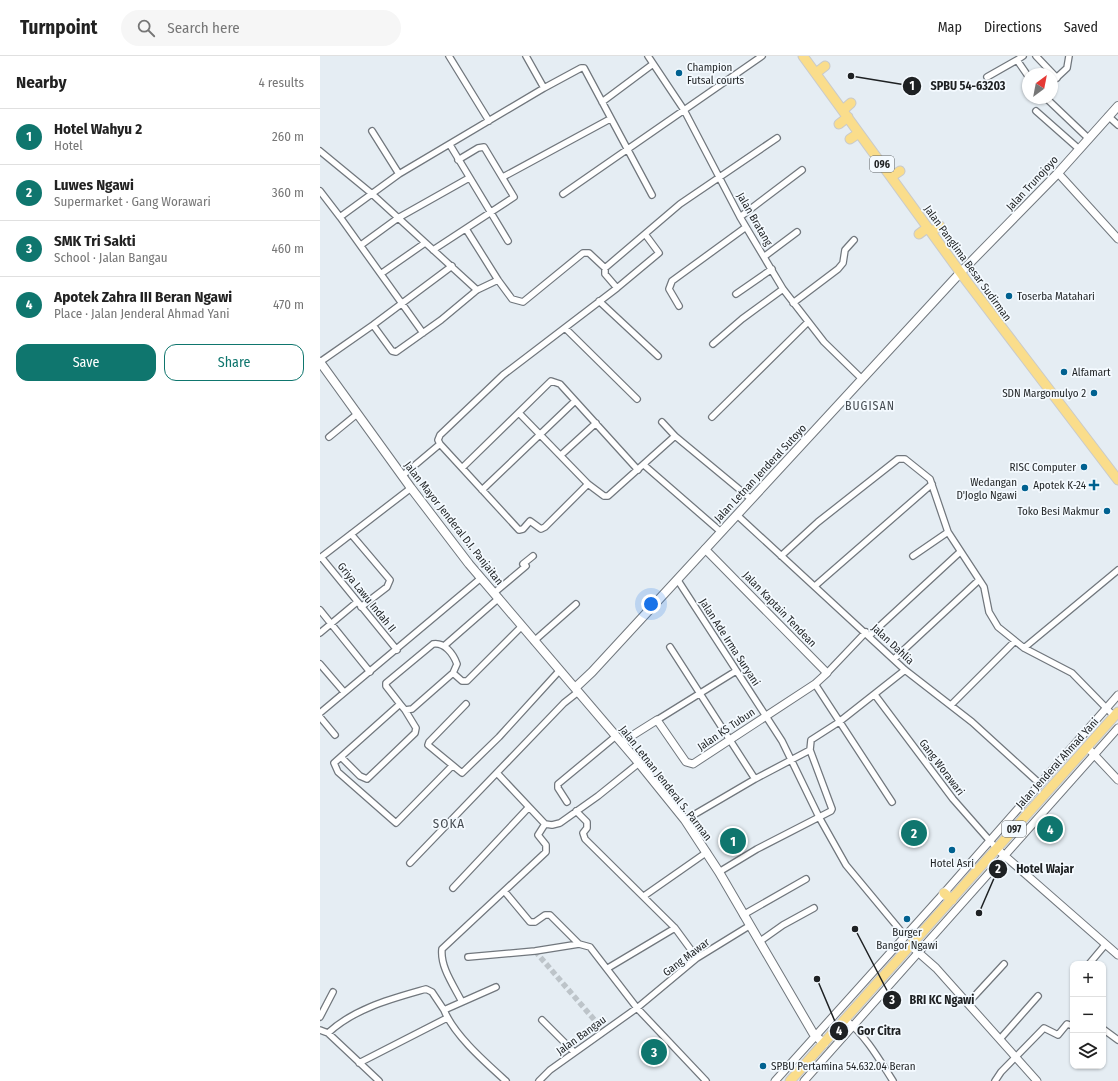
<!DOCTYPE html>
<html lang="en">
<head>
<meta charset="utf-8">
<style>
	:root { --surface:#fff; --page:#f6f6f6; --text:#222; --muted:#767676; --line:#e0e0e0; --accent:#0f766e }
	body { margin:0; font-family:"Fira Sans Condensed",sans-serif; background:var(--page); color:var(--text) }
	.controls { position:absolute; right:12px; bottom:12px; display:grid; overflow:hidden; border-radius:8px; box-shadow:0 1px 3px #0004 }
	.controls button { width:36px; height:36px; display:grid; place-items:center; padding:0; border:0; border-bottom:1px solid var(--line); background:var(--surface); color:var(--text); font:20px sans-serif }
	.compass { position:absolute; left:702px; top:12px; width:36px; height:36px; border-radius:50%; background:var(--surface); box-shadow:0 1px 3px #0004; rotate:32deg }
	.you { position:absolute; left:331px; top:548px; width:14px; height:14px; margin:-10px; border:3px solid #fff; border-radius:50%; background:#1a73e8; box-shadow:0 0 0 6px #1a73e833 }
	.badge { display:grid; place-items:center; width:26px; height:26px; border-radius:50%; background:var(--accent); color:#fff; font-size:13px; font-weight:700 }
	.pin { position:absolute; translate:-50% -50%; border:2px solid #fff; box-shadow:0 1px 4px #0006 }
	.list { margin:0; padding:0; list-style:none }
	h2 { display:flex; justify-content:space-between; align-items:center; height:52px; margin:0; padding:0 16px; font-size:17px }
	h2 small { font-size:13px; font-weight:400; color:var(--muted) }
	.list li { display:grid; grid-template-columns:26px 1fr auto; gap:12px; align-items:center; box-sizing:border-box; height:56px; padding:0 16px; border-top:1px solid var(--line) }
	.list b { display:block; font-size:15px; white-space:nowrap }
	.list p { margin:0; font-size:13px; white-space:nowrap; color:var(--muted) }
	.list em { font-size:13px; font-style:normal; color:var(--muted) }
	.actions { display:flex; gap:8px; padding:12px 16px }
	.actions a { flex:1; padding:9px 0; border:1px solid var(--accent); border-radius:12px; text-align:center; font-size:14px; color:var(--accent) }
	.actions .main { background:var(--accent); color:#fff }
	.icon { flex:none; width:22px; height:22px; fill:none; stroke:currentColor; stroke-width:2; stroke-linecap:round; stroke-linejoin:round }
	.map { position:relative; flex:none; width:798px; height:1025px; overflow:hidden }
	header { display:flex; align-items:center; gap:24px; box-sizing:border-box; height:56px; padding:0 20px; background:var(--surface); border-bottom:1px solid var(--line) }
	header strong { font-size:19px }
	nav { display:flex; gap:22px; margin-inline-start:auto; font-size:14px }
	.search { width:280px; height:36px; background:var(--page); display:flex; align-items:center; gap:10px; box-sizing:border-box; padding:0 14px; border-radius:22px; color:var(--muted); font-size:15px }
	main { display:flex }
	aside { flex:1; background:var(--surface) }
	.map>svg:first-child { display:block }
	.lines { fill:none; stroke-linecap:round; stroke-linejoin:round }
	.minor-tunnel { stroke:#bdc4c9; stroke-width:5.5; stroke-dasharray:5.5 3; stroke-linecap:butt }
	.minor-casing { stroke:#71777d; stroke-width:8 }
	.tertiary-casing { stroke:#71777d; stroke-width:9 }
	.secondary-casing { stroke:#71777d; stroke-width:10 }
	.primary-casing { stroke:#c9caca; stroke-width:11 }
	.minor { stroke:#fff; stroke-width:5.5 }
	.tertiary { stroke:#fff; stroke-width:7 }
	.secondary { stroke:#fff; stroke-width:8 }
	.primary { stroke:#fadd8b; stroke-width:9 }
	.poi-dot { fill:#006190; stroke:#f4faff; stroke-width:1.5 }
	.labels { text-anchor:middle; stroke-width:3.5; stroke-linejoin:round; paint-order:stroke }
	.shield { fill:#f4faff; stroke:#5e6265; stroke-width:1 }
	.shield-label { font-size:10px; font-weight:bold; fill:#1e2123 }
	.poi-label { font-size:11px; fill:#1e2123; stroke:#f4faff; text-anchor:end }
	.street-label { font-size:11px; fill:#1e2123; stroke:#f4faff }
	.neighbourhood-label { font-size:12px; letter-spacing:1px; fill:#454b51; stroke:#f4faff }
	.quarter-label { font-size:13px; letter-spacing:1px; fill:#454b51; stroke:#f4faff }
	.leader { fill:none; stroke:#1e2123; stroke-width:1.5 }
	.callout-dot { fill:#1e2123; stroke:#f4faff; stroke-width:1.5 }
	.mark-label { font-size:12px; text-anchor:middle; font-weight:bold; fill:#fff }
	.callout-label { font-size:12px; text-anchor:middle; font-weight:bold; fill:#1e2123; stroke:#f4faff; stroke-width:3.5; stroke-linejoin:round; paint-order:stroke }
</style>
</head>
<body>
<header>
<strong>Turnpoint</strong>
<div class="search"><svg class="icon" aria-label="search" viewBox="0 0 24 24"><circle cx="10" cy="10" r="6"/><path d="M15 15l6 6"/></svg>Search here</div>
<nav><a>Map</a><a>Directions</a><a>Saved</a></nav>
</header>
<main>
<aside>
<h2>Nearby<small>4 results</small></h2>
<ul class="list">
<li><span class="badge">1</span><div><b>Hotel Wahyu 2</b><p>Hotel</p></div><em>260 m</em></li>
<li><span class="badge">2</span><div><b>Luwes Ngawi</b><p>Supermarket · Gang Worawari</p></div><em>360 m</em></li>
<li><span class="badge">3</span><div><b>SMK Tri Sakti</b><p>School · Jalan Bangau</p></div><em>460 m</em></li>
<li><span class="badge">4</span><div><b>Apotek Zahra III Beran Ngawi</b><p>Place · Jalan Jenderal Ahmad Yani</p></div><em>470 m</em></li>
</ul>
<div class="actions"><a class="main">Save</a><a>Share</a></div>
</aside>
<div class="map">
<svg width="798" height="1025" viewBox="0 0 798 1025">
	<rect width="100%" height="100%" fill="#e5edf3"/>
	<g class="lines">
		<!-- minor-tunnel -->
		<path class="minor-tunnel" d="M215,895L284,975"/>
		<defs>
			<path id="minor" d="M129,0L169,65
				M206,0L224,32
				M328,0L364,54L420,161L463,233L504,286L542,323
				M703,0L697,4L708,20
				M716,0L737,22
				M667,21L697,4
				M732,26L747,12L749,0
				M726,42L768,82
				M282,46L333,8
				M716,55L759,93
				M788,60L798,69
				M52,75L79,118
				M130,89L188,185
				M0,95L51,137L157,234
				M183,121L290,63
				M0,135L20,161
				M243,138L442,0
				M420,161L482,114
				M41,189L78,162L149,122
				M113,194L194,141L164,91L158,92L138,104
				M445,200L477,176
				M62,217L105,187
				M178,224L192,243L203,246L263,197H269L285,212
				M297,232L339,197L325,178
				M416,238L452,213
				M279,245L338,300
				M473,247L518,213L523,207L525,194L534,184
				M359,250L349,233L352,225L426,171
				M53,269L72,295L76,296L121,264L157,234L178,224L146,173
				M245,272L317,343
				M103,277L20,161L79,118L224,32L261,12H264L332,139
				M393,288L422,263L463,233
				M0,306L53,269L132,210
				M199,357L268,428L284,440H288L355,380
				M392,361L488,266
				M342,366L355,380L431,443
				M9,381L37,358
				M120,388L199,474L203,473L210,465L221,473L225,471L268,428
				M241,399L276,367
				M324,409L401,476
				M142,412L231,325L240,328L318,414
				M82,420L120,388L118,384L120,379L183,319L297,232L285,218V212L360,148L457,82
				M162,434L255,345
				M417,459L585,614L652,666L719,727
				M31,478L70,524L67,531L41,551
				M461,500L498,466L578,403H585L610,423L628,476L664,531L669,556L678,571L704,592L752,617L794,660
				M593,500L628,476
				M1,501L77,594
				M0,502L91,432
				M357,523L462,685L499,761L526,809L585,880
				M495,530L612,428
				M174,537L206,510L203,508L213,500
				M0,554L50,616
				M0,577L37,546
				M549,580L640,496
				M214,585L256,548
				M124,590L179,542
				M350,591L435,723
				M704,592L798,514
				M574,603L659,524
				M0,608L24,636
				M133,617L142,625H147L202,570
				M507,617L546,576
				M495,628L572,746
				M555,639L633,743L677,793
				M80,648L66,630V627L113,588C124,586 133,597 137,608L133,617L92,653L85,654L80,648L14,707L18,716L76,767L132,710
				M146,648L109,686L108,689L142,717L179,681L240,614
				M631,649L695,585
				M0,657L161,522
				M0,661L15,679
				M337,664L416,615
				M21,701L40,720L47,723L95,677L96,672L85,654
				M177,717L225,768L232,769L240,767L278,740L319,707
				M247,746L238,732V728L296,680
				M256,755L267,766V772L263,777L265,783L355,872L377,902
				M365,764L435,723L490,694
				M90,807L244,647L258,636
				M399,816L437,793L511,755L512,753L490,694L491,684L519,666L585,614
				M133,832L209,751
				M185,836L210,866H215L225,859H230L259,888L270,891L317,952L386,1025
				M324,840L387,796
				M423,859L486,823
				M439,886L463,869L494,852
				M148,901L215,895L259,888
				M769,908L785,889
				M288,912L355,872
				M176,931L124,954C134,979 165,1006 186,1025
				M142,946C134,930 120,911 122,893L226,796V789L218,779L225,768
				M648,947L684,908
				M0,961L13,936
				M222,964L254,996
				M526,964C546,980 559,1003 573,1025
				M783,973L798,984
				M0,974L8,977L59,1025
				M8,977C35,952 71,943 106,933L112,936L124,954
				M680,983L718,940
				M39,1007L127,962
				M219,1025L230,1014L317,952L377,902L429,870
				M675,1025L681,1016L724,972L738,979L747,968L753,970"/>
			<path id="tertiary" d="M738,117L798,183
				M302,686L337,664L366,706L373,708L495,628L507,617L385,493
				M767,691L798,724
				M677,793L798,899
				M591,890L616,912L717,1025
				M455,1025L624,837L798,639
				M484,1025L798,672"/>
			<path id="secondary" d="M0,306L91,432L149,508L319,707L365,764L399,816L493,977L504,988
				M255,632L272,616L640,217L738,117L798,50"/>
			<path id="primary" d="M483,0L648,227L798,424
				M496,17L505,10
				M523,54L531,47
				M519,68L528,61
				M530,83L539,77
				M571,121L580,115
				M611,176L620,170
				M599,178L607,172
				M624,837L632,844
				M470,1025L798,656"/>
		</defs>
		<!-- minor casing -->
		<use href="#minor" class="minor-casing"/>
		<!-- tertiary casing -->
		<use href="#tertiary" class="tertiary-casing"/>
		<!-- secondary casing -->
		<use href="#secondary" class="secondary-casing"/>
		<!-- primary casing -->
		<use href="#primary" class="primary-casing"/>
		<!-- minor -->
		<use href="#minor" class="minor"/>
		<!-- tertiary -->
		<use href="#tertiary" class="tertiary"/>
		<!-- secondary -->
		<use href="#secondary" class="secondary"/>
		<!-- primary -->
		<use href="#primary" class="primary"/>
	</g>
	<!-- markers -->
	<g class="poi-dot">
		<circle cx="359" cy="17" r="4"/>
		<circle cx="689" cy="240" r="4"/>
		<circle cx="744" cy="316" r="4"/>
		<circle cx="774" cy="337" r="4"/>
		<circle cx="764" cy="411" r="4"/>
		<path d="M772 423h4v4h4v4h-4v4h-4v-4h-4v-4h4z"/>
		<circle cx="705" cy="432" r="4"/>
		<circle cx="787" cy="455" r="4"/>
		<circle cx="632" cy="794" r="4"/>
		<circle cx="587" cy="863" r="4"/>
		<circle cx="443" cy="1010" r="4"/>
	</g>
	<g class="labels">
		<!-- shield labels -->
		<g class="shield">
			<rect x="550" y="100" width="24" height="16" rx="3"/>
			<rect x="682" y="765" width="24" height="16" rx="3"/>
		</g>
		<g class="shield-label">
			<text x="562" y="112">096</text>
			<text x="694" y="777">097</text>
		</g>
		<!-- poi labels -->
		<g class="poi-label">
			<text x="367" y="15" text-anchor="start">Champion<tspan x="367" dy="13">Futsal courts</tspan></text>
			<text x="697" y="244" text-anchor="start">Toserba Matahari</text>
			<text x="752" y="320" text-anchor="start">Alfamart</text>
			<text x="766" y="341">SDN Margomulyo 2</text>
			<text x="756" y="415">RISC Computer</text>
			<text x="697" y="430">Wedangan<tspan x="697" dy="13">D'Joglo Ngawi</tspan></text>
			<text x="766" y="433">Apotek K-24</text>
			<text x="779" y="459">Toko Besi Makmur</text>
			<text x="632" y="811" text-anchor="middle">Hotel Asri</text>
			<text x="587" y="880" text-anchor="middle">Burger<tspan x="587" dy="13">Bangor Ngawi</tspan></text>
			<text x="451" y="1014" text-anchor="start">SPBU Pertamina 54.632.04 Beran</text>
		</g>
		<!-- street labels -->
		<g class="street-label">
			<text transform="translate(712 127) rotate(-47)" y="4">Jalan Trunojoyo</text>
			<text transform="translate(435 163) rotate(60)" y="4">Jalan Bratang</text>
			<text transform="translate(648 207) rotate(54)" y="4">Jalan Panglima Besar Sudirman</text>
			<text transform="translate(440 417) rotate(-47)" y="4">Jalan Letnan Jenderal Sutoyo</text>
			<text transform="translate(134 467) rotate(52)" y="4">Jalan Mayor Jenderal D.I. Panjaitan</text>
			<text transform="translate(47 541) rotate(51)" y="4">Griya Lawu Indah II</text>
			<text transform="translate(460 553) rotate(46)" y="4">Jalan Kaptain Tendean</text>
			<text transform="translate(410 586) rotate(57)" y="4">Jalan Ade Irma Suryani</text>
			<text transform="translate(573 588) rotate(43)" y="4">Jalan Dahlia</text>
			<text transform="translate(406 673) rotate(-34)" y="4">Jalan KS Tubun</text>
			<text transform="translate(737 707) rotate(-48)" y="4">Jalan Jenderal Ahmad Yani</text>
			<text transform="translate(622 711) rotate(53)" y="4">Gang Worawari</text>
			<text transform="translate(346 727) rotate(52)" y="4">Jalan Letnan Jenderal S. Parman</text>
			<text transform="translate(366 901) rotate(-37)" y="4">Gang Mawar</text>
			<text transform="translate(261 979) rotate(-36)" y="4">Jalan Bangau</text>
		</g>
		<!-- neighbourhood labels -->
		<g class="neighbourhood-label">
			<text x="550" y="354">BUGISAN</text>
		</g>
		<!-- quarter labels -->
		<g class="quarter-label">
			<text x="129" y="772">SOKA</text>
		</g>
	</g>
	<!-- callouts -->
	<path class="leader" d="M531 20L592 30M659 857L678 813M535 873L572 944M497 923L519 975"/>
	<g class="callout-dot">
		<circle cx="531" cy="20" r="4"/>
		<circle cx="659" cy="857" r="4"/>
		<circle cx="535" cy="873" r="4"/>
		<circle cx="497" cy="923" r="4"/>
		<circle cx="592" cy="30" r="10"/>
		<circle cx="678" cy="813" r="10"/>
		<circle cx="572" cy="944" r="10"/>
		<circle cx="519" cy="975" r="10"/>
	</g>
	<g class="mark-label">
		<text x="592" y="34">1</text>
		<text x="678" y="817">2</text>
		<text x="572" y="948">3</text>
		<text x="519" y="979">4</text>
	</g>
	<g class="callout-label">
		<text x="648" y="34">SPBU 54-63203</text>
		<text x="725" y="817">Hotel Wajar</text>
		<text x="622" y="948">BRI KC Ngawi</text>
		<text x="559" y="979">Gor Citra</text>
	</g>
</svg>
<div class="controls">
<button>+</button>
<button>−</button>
<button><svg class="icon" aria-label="layers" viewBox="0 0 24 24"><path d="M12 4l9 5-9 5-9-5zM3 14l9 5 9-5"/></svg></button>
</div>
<svg class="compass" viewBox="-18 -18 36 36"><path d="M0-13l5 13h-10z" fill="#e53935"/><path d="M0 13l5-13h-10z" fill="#767676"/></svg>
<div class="you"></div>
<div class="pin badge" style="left:413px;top:785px">1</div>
<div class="pin badge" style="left:594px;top:777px">2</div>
<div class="pin badge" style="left:334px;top:996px">3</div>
<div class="pin badge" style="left:730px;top:773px">4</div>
</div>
</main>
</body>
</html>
